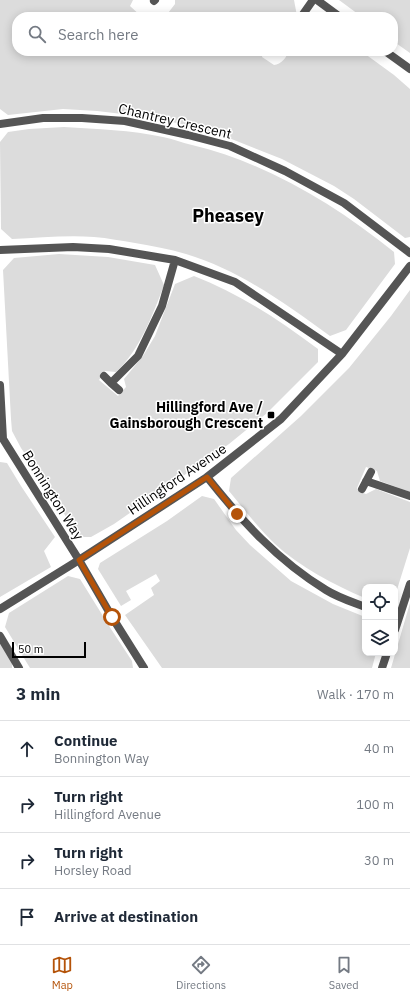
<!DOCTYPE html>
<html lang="en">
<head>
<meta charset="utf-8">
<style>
	:root { --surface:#fff; --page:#f6f6f7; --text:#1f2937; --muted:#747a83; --line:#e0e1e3; --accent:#b45309 }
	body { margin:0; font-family:"IBM Plex Sans",sans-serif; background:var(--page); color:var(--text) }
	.controls { position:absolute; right:12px; bottom:12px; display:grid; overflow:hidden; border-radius:8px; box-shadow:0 2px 10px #0003 }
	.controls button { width:36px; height:36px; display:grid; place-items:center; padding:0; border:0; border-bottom:1px solid var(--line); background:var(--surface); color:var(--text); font:20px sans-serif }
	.scale { position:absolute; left:12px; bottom:10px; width:74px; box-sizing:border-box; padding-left:4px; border:2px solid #000; border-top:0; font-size:11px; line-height:14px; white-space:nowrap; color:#000; -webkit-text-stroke:3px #fff; paint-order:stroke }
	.stop { position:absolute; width:12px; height:12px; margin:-9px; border:3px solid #b45309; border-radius:50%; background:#fff }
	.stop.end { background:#b45309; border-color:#fff; box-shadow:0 1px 4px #0008 }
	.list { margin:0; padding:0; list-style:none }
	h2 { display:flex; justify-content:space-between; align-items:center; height:52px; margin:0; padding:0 16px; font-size:17px }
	h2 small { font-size:13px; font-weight:400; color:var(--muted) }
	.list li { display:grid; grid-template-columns:26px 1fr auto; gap:12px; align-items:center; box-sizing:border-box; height:56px; padding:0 16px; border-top:1px solid var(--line) }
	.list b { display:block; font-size:15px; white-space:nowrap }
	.list p { margin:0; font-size:13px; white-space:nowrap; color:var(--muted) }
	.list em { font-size:13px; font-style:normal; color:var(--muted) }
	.icon { flex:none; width:22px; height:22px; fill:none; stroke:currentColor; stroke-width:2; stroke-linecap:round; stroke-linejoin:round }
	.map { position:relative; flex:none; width:410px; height:668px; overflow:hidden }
	.search { position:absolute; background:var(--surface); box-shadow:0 2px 10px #0003; left:12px; right:12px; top:12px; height:44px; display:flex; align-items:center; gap:10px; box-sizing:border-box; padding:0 14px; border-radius:16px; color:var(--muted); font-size:15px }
	.sheet { height:276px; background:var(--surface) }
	nav { display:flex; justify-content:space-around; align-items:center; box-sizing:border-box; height:56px; border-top:1px solid var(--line); background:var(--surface); font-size:11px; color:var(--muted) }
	nav a { display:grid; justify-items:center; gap:2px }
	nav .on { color:var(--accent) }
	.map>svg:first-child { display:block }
	.green { fill:#dcdcdc }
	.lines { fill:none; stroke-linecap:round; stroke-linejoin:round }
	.minor { stroke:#555; stroke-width:8 }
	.route { stroke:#b45309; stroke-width:5 }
	.poi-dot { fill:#000; stroke:#fff; stroke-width:1.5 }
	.labels { text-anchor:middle; stroke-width:3; stroke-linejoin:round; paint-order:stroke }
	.street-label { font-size:14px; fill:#000; stroke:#fff }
	.poi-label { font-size:14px; font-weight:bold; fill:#000; stroke:#fff; text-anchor:end }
	.district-label { font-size:18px; font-weight:bold; fill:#000; stroke:#fff }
</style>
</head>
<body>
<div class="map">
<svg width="410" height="668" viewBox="0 0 410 668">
	<rect width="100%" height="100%" fill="#fff"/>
	<!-- green -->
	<path class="green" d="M0,0H133L130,6L142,17H17V51H263L262,57L274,65C281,64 287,58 288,51H361L394,75L410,89V237L405,238L354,199L334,186L282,159L224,136L191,126L148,117L97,111L63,109L8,115L0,109Z
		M175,0H294L297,16L296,17H165L175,4Z
		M339,0H410V53L393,41V17H362Z
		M64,127C97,129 131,130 163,137C173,139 183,143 192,145C267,163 334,204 394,252L395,264L346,330L330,336C285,303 239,270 186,254C169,249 152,246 135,243C122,241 108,238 94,237C66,235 39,238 12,239L1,229L0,142L8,132L29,129Z
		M59,254L108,257L155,265L164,285C153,314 140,350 116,372L105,371L99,380L118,396L126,387L124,379L143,356L155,336L175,284L194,276C240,294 279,320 318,349V362L267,413L229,444L114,524L91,537H78L53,495L21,448L12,431L11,419L3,270L14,258Z
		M410,290V492L380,481L377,471L366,467L357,488L358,491L366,494L376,489L410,502V548L395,596V587H365V598C334,585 300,567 275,544C258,528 244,509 229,491L231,478L301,416L349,368L391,316Z
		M0,462L7,463L21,486L55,537L44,551L51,567L0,597Z
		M202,496L214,499L236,530L250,545L291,581L333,604L365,617V653H376L372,668H162L125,615L154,595L151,588L160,581L156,574L126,591L131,600L121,606L98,569L100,563L167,521Z
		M68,576L80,579L111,629L132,661L133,668H30L5,627L9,613Z
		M410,603V668H391Z
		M0,640L12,662V668H0Z"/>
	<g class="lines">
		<!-- minor -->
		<path class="minor" d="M317,0L340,17
			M154,1L155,0
			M301,17L313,0
			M385,51L410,69
			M0,124L43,118H82L125,121L188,135L230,146L285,171L344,203L410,253
			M0,250L73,247L109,249L175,260L235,282L342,354
			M104,376L111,383L138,356L162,306L175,260
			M111,383L119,390
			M0,385L3,439L79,560L112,617L144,668
			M207,477C242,521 277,560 326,590C337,597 352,602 365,607
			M366,481L410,496
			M362,489L371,472
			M0,609L79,560L207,477L281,419L342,354L410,266
			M395,630L410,584
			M0,636L19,668
			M382,668L387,653"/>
	</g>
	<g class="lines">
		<!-- route -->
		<path class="route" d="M112,617L79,560L207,477L237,514"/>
	</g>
	<!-- markers -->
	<rect class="poi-dot" x="267" y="411" width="8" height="8" rx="2"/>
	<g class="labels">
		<!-- street labels -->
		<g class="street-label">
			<text transform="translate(175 121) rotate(13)" y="5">Chantrey Crescent</text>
			<text transform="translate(177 479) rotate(-34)" y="5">Hillingford Avenue</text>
			<text transform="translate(53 495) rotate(58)" y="5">Bonnington Way</text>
		</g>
		<!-- poi labels -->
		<g class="poi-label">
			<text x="263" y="412">Hillingford Ave /<tspan x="263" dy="16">Gainsborough Crescent</tspan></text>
		</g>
		<!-- district labels -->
		<g class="district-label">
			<text x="228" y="222">Pheasey</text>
		</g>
	</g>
</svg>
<div class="controls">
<button><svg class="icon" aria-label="locate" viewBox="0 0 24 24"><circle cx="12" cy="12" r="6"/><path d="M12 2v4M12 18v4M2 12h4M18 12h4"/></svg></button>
<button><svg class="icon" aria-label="layers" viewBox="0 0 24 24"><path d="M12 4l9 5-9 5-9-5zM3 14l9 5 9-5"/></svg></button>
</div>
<div class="scale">50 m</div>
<div class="stop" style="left:112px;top:617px"></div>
<div class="stop end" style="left:237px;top:514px"></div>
<div class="search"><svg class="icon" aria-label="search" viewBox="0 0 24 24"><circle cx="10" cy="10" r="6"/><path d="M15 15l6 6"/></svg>Search here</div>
</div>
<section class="sheet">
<h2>3 min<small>Walk · 170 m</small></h2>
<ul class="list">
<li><svg class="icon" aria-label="ahead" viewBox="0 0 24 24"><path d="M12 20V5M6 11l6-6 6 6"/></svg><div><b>Continue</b><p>Bonnington Way</p></div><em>40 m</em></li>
<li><svg class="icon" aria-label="right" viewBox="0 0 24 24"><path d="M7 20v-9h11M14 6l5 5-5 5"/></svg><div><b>Turn right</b><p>Hillingford Avenue</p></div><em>100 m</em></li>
<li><svg class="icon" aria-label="right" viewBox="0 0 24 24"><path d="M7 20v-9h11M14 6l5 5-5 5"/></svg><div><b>Turn right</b><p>Horsley Road</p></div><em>30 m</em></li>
<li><svg class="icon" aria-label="arrive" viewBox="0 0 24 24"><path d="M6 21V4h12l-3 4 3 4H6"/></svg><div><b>Arrive at destination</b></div></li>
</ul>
</section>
<nav>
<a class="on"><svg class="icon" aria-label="map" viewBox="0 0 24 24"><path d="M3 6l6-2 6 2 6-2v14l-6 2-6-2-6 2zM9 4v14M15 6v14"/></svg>Map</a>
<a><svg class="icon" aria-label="directions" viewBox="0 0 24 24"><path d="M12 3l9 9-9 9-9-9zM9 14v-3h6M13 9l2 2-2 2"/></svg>Directions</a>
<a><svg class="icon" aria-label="saved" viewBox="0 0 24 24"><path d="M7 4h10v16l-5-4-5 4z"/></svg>Saved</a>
</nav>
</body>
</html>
